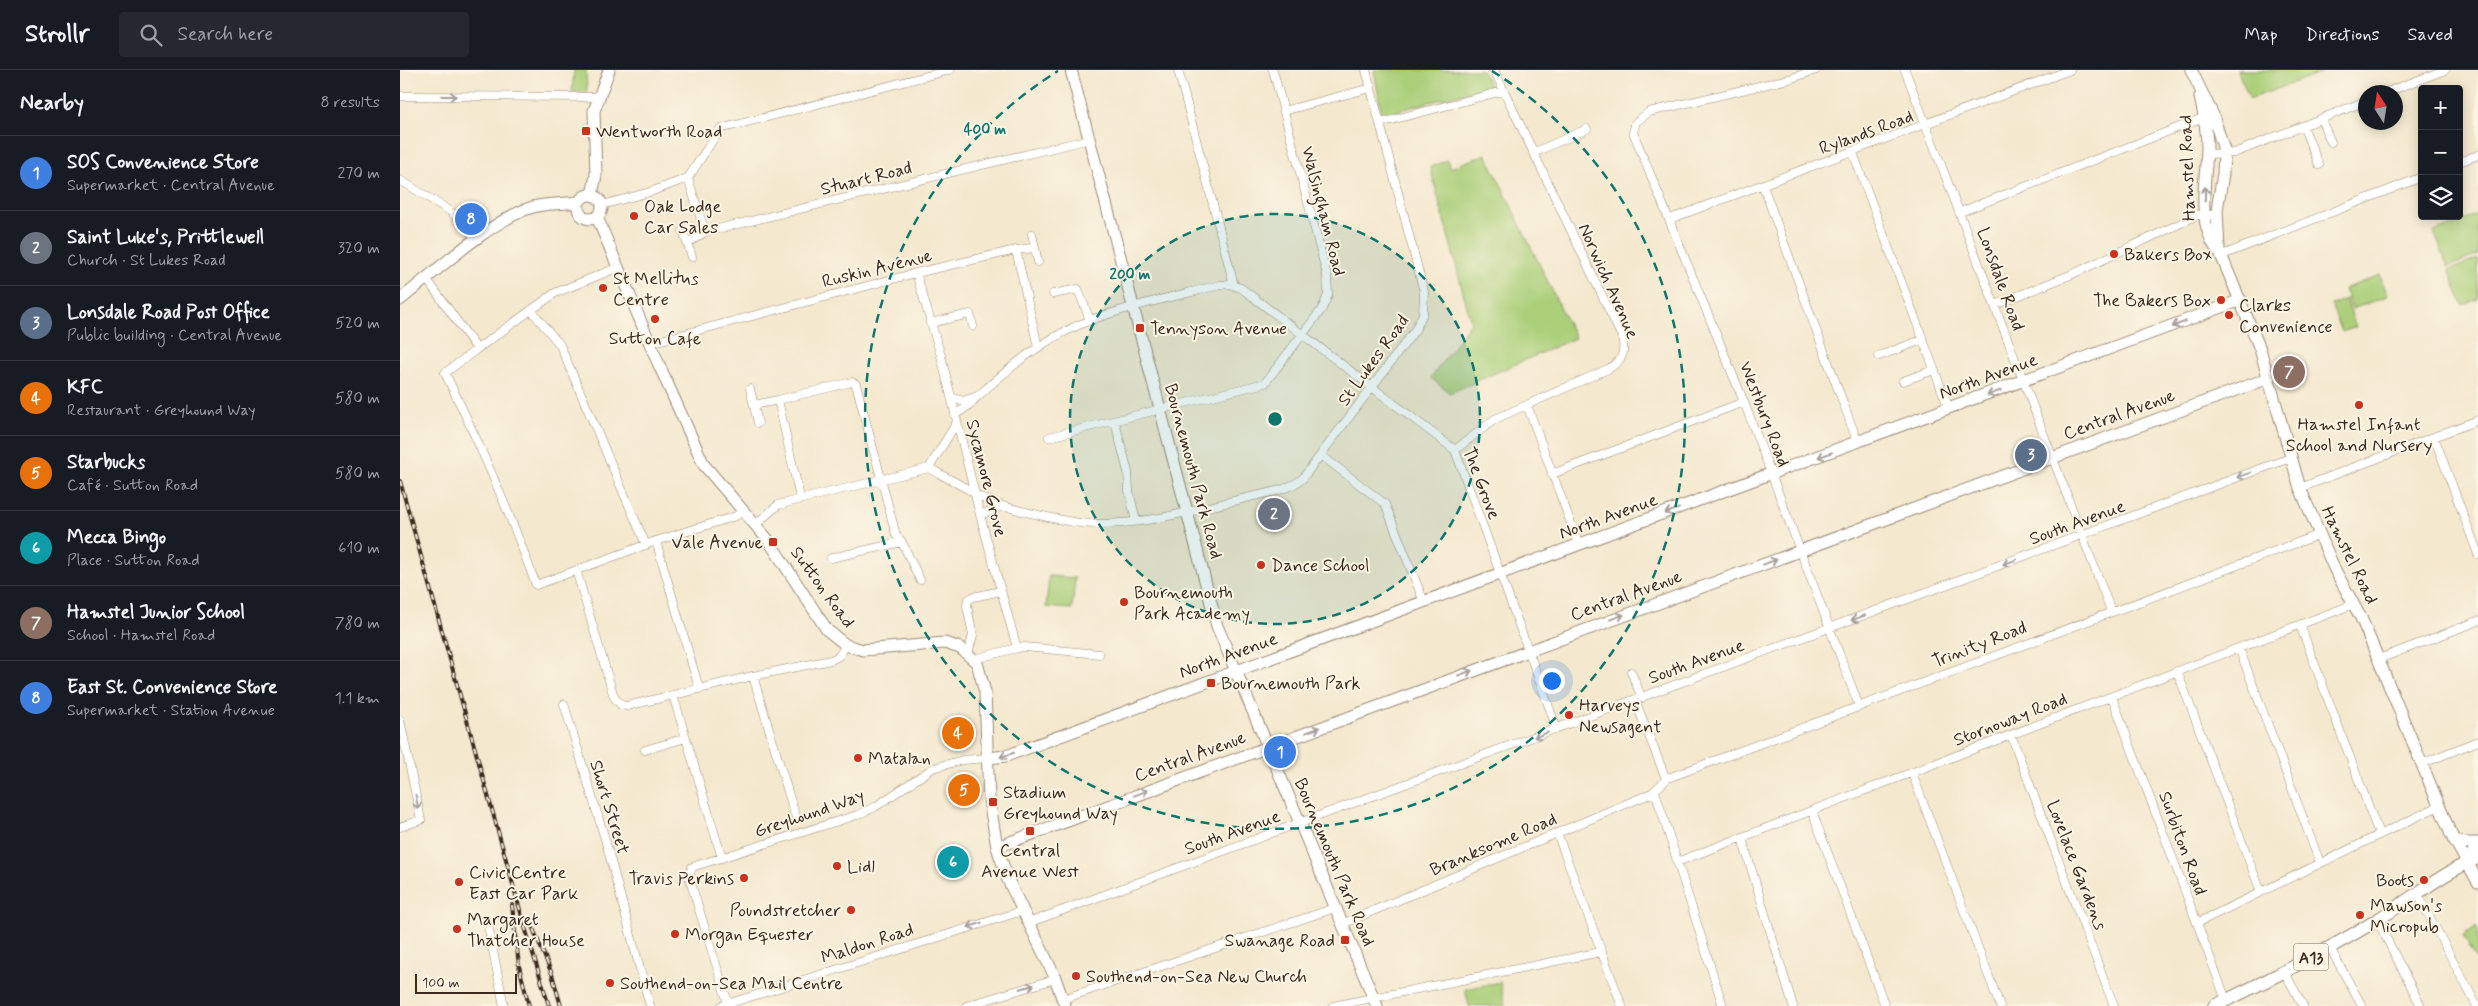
<!DOCTYPE html>
<html lang="en">
<head>
<meta charset="utf-8">
<style>
	:root { --surface:#171b24; --page:#242831; --text:#f1f3f6; --muted:#9ea1a6; --line:#363941; --accent:#c8321e }
	body { margin:0; font-family:Mynerve,sans-serif; background:var(--page); color:var(--text) }
	.controls { position:absolute; right:15px; top:15px; display:grid; overflow:hidden; border-radius:5px; box-shadow:0 2px 12px #0003 }
	.controls button { width:45px; height:45px; display:grid; place-items:center; padding:0; border:0; border-bottom:1px solid var(--line); background:var(--surface); color:var(--text); font:25px sans-serif }
	.compass { position:absolute; left:1958px; top:15px; width:45px; height:45px; border-radius:50%; background:var(--surface); box-shadow:0 2px 12px #0003; rotate:348deg }
	.scale { position:absolute; left:15px; bottom:12px; width:102px; box-sizing:border-box; padding-left:5px; border:2px solid #3b2a1e; border-top:0; font-size:14px; line-height:18px; white-space:nowrap; color:#3b2a1e; -webkit-text-stroke:4px #fcf5e5; paint-order:stroke }
	.you { position:absolute; left:1151px; top:610px; width:18px; height:18px; margin:-12px; border:4px solid #fff; border-radius:50%; background:#1a73e8; box-shadow:0 0 0 8px #1a73e833 }
	.badge { display:grid; place-items:center; width:32px; height:32px; border-radius:50%; background:var(--accent); color:#fff; font-size:16px; font-weight:700 }
	.pin { position:absolute; translate:-50% -50%; border:2px solid #fff; box-shadow:0 1px 5px #0006 }
	.list { margin:0; padding:0; list-style:none }
	h2 { display:flex; justify-content:space-between; align-items:center; height:65px; margin:0; padding:0 20px; font-size:21px }
	h2 small { font-size:16px; font-weight:400; color:var(--muted) }
	.list li { display:grid; grid-template-columns:32px 1fr auto; gap:15px; align-items:center; box-sizing:border-box; height:75px; padding:0 20px; border-top:1px solid var(--line) }
	.list b { display:block; font-size:19px; white-space:nowrap }
	.list p { margin:0; font-size:16px; white-space:nowrap; color:var(--muted) }
	.list em { font-size:16px; font-style:normal; color:var(--muted) }
	.icon { flex:none; width:28px; height:28px; fill:none; stroke:currentColor; stroke-width:2; stroke-linecap:round; stroke-linejoin:round }
	.map { position:relative; flex:none; width:2078px; height:936px; overflow:hidden }
	header { display:flex; align-items:center; gap:30px; box-sizing:border-box; height:70px; padding:0 25px; background:var(--surface); border-bottom:1px solid var(--line) }
	header strong { font-size:24px }
	nav { display:flex; gap:28px; margin-inline-start:auto; font-size:18px }
	.search { width:350px; height:45px; background:var(--page); display:flex; align-items:center; gap:12px; box-sizing:border-box; padding:0 18px; border-radius:5px; color:var(--muted); font-size:19px }
	main { display:flex }
	aside { flex:1; background:var(--surface) }
	.map>svg:first-child { display:block }
	.green { fill:#abcf79; stroke:#737c4c }
	.lines { fill:none; stroke-linecap:round; stroke-linejoin:round }
	.street-casing { stroke:#988976; stroke-width:9 }
	.secondary-casing { stroke:#988976; stroke-width:13 }
	.primary-casing { stroke:#988976; stroke-width:14 }
	.street { stroke:#fff; stroke-width:8 }
	.secondary { stroke:#fff; stroke-width:11 }
	.primary { stroke:#fff; stroke-width:12 }
	.rail-casing { stroke:#3b2a1e; stroke-width:4 }
	.rail { stroke:#fcf5e5; stroke-width:2; stroke-dasharray:5.5; stroke-linecap:butt }
	.oneway { stroke:#a79f9a }
	.ring { fill:none; stroke:#0f766e; stroke-width:2.5; stroke-dasharray:9 6 }
	.poi-dot { fill:#c8321e; stroke:#fcf5e5; stroke-width:2 }
	.labels { text-anchor:middle; stroke-width:4; stroke-linejoin:round; paint-order:stroke }
	.shield { fill:#fcf5e5; stroke:#75675a; stroke-width:1 }
	.shield-label { font-size:16px; font-weight:bold; fill:#3b2a1e }
	.poi-label { font-size:18px; fill:#3b2a1e; stroke:#fcf5e5; text-anchor:start }
	.street-label { font-size:18px; fill:#3b2a1e; stroke:#fcf5e5 }
	.centre { fill:#0f766e; stroke:#fcf5e5; stroke-width:2.5 }
	.ring-label { font-size:15px; text-anchor:middle; font-weight:bold; fill:#0f766e; stroke:#fcf5e5; stroke-width:4; stroke-linejoin:round; paint-order:stroke }
</style>
</head>
<body>
<header>
<strong>Strollr</strong>
<div class="search"><svg class="icon" aria-label="search" viewBox="0 0 24 24"><circle cx="10" cy="10" r="6"/><path d="M15 15l6 6"/></svg>Search here</div>
<nav><a>Map</a><a>Directions</a><a>Saved</a></nav>
</header>
<main>
<aside>
<h2>Nearby<small>8 results</small></h2>
<ul class="list">
<li><span class="badge" style="background:#3f7fe0">1</span><div><b>SOS Convenience Store</b><p>Supermarket · Central Avenue</p></div><em>270 m</em></li>
<li><span class="badge" style="background:#6b7280">2</span><div><b>Saint Luke's, Prittlewell</b><p>Church · St Lukes Road</p></div><em>320 m</em></li>
<li><span class="badge" style="background:#5c6f8a">3</span><div><b>Lonsdale Road Post Office</b><p>Public building · Central Avenue</p></div><em>520 m</em></li>
<li><span class="badge" style="background:#e8710a">4</span><div><b>KFC</b><p>Restaurant · Greyhound Way</p></div><em>580 m</em></li>
<li><span class="badge" style="background:#e8710a">5</span><div><b>Starbucks</b><p>Café · Sutton Road</p></div><em>580 m</em></li>
<li><span class="badge" style="background:#0f9aa8">6</span><div><b>Mecca Bingo</b><p>Place · Sutton Road</p></div><em>610 m</em></li>
<li><span class="badge" style="background:#8d6e63">7</span><div><b>Hamstel Junior School</b><p>School · Hamstel Road</p></div><em>780 m</em></li>
<li><span class="badge" style="background:#3f7fe0">8</span><div><b>East St. Convenience Store</b><p>Supermarket · Station Avenue</p></div><em>1.1 km</em></li>
</ul>
</aside>
<div class="map">
<svg width="2078" height="936" viewBox="0 0 2078 936">
	<rect width="100%" height="100%" fill="#fcf5e5"/>
	<filter id="ink" filterUnits="userSpaceOnUse"><feTurbulence type="fractalNoise" baseFrequency=".02" numOctaves="2"/><feDisplacementMap in="SourceGraphic" scale="10" xChannelSelector="R" yChannelSelector="G"/><feConvolveMatrix kernelMatrix="1 2 1 2 8 2 1 2 1" color-interpolation-filters="sRGB"/></filter>
	<filter id="wash" filterUnits="userSpaceOnUse"><feTurbulence type="fractalNoise" baseFrequency=".0096" numOctaves="4" result="noise"/><feDisplacementMap in="SourceGraphic" scale="20" xChannelSelector="R" yChannelSelector="G"/><feGaussianBlur stdDeviation="1.12" result="paint"/><feColorMatrix in="noise" values="0 0 0 0 0 0 0 0 0 0 0 0 0 0 0 0 0 1.4 0 .05"/><feComposite in="paint" operator="in"/></filter>
	<g filter="url(#wash)">
		<rect width="100%" height="100%" fill="#f4e8ce"/>
		<!-- green -->
		<path class="green" d="M174,0H186L187,22H172Z
			M974,0H1082L1090,16L982,45Z
			M1837,0H1928L1850,29Z
			M1086,84L1175,268L1050,323L1031,308L1071,252L1030,97L1047,90L1050,98Z
			M2078,144V185L2048,197L2034,162Z
			M2078,189V229L2063,235L2049,200Z
			M1980,205L1988,226L1952,239L1944,219Z
			M1946,229L1956,257L1942,262L1931,235Z
			M649,506L675,508L672,539L646,537Z
			M2078,856V892L2063,865Z
			M1100,912L1105,936H1069L1065,919Z"/>
	</g>
	<g filter="url(#ink)">
		<g class="lines">
			<defs>
				<path id="street" d="M778,0L834,215
					M1416,0L1389,9L1249,42L1236,52L1233,62L1344,332L1459,636
					M1505,0L1711,541
					M1987,22L2045,0
					M0,26L197,27
					M883,41L971,18
					M1921,49L1931,72
					M980,53L1103,21
					M1903,56L1919,95
					M1133,83L1187,59
					M1453,83L1549,339
					M1807,84L1834,83L1966,31
					M2059,92L2078,85
					M288,108L305,162L690,69
					M0,110L50,141L77,169
					M1363,116L1458,373
					M202,135L250,122L288,108L320,59L550,0
					M1560,142L1808,46
					M1270,149L1670,0
					M283,161L292,187
					M632,164L635,178
					M288,173L305,162
					M616,180L635,178L638,192
					M1820,186L2022,107
					M516,203L541,286L580,445L617,578L574,589
					M26,208L77,279L155,223L219,197
					M653,224L678,219L690,250
					M1595,235L1675,203L1798,145H1816
					M131,240L160,275L246,475
					M530,253L570,244L573,256
					M250,273L516,203L616,180L638,277
					M77,279L45,303C79,372 110,443 136,515L256,471L336,446L344,440
					M1479,286L1522,270
					M1503,311L1534,300
					M350,319L358,353
					M578,326C611,296 647,266 691,250C732,235 777,226 820,215L829,214L841,218L1055,380L1157,659
					M551,327L563,331L578,326L568,336L555,345
					M354,335L378,330
					M1127,335L1179,475
					M715,352L728,402L729,421L736,451
					M649,367L865,313L922,239L928,225L927,205L873,0
					M2034,367L2078,484
					M1055,380L1095,349L1208,299C1222,291 1226,283 1222,267L1094,0
					M921,385L985,434L1024,532
					M529,398L575,423
					M1152,404L1344,332
					M1900,418L2078,350
					M575,425L603,436L580,445
					M400,428L378,330L452,312L456,314L496,465L502,472L431,488
					M603,436C629,443 655,450 681,453C735,458 791,441 842,429C861,424 889,421 903,408L1015,260L1023,244L1024,222L966,0
					M356,454L378,435L529,398L557,352
					M256,471L299,618
					M502,472L520,510
					M176,500L214,627L221,635L227,636L353,606L431,590L439,586L446,575
					M1900,555L1979,764
					M617,578L625,577L699,584
					M1839,578L1920,793
					M568,584L573,565L567,536L568,530L573,527L601,521
					M1979,589L2078,551
					M1777,601L1861,822
					M1231,602L1242,628
					M353,606L395,745
					M273,625L322,788
					M1712,627L1826,930
					M1235,630L1266,709
					M164,634L205,769L250,936
					M0,650L21,750L0,757
					M1611,665L1714,936
					M245,680L286,668
					M2021,694L2078,671
					M1512,703L1600,936
					M1255,721L1323,936
					M1412,741L1485,936
					M1157,763L1222,936
					M1342,768L1393,936
					M1277,792L1954,534
					M2018,825L2077,936
					M1977,850L2021,936
					M628,853L1890,388
					M1797,853L2039,736
					M942,854L1252,723L1268,708L1918,465
					M89,860L104,936
					M1930,878L1962,936
					M1884,901L1903,936
					M663,929L935,838
					M328,933L289,807L292,797L457,745L475,737L533,698L563,690L587,688
					M321,936L622,841
					M566,936L655,909
					M933,936L1201,882"/>
				<path id="secondary" d="M671,0L817,556L977,936
					M1791,0L1813,45L1824,80L1823,104L1817,140L1819,180L1860,279L1900,418L1934,498L1962,550L2050,762L2078,812
					M1800,27C1804,44 1807,61 1807,78C1806,113 1796,150 1817,180
					M192,125L196,105L194,41L209,0
					M178 137a12 12 0 1 1 24 0a12 12 0 1 1-24 0Z
					M197,147L259,295L304,395L369,471L427,560L446,575L463,580L545,573L560,578L577,593L585,622L589,729L597,777L608,810L654,905L665,936
					M0,230C34,203 92,149 133,137C147,133 164,134 179,132
					M587,688L606,686L1841,230
					M2053,769L2064,773H2078
					M597,777L1869,308"/>
				<path id="primary" d="M2066,793L2078,776
					M1814,936C1869,910 1925,882 1977,850C2010,830 2042,803 2078,788"/>
			</defs>
			<!-- street casing -->
			<use href="#street" class="street-casing"/>
			<!-- secondary casing -->
			<use href="#secondary" class="secondary-casing"/>
			<!-- primary casing -->
			<use href="#primary" class="primary-casing"/>
			<!-- street -->
			<use href="#street" class="street"/>
			<!-- secondary -->
			<use href="#secondary" class="secondary"/>
			<!-- primary -->
			<use href="#primary" class="primary"/>
			<defs>
				<path id="rail" d="M0,411L124,854L149,936
					M112,835L119,896L129,936
					M129,849L152,904L161,936"/>
			</defs>
			<!-- rail casing -->
			<use href="#rail" class="rail-casing"/>
			<!-- rail -->
			<use href="#rail" class="rail"/>
		</g>
		<!-- one-way arrows -->
		<defs><path id="oneway-shaft" d="M-6 0H5M1.5-3L5.5 0L1.5 3" fill="none" stroke-width="1.6" stroke-linecap="round" stroke-linejoin="round" transform="scale(1.25)"/></defs>
		<g class="oneway">
			<use href="#oneway-shaft" transform="translate(49 26)"/>
			<use href="#oneway-shaft" transform="translate(1805 124) rotate(-88)"/>
			<use href="#oneway-shaft" transform="translate(1779 254) rotate(159)"/>
			<use href="#oneway-shaft" transform="translate(1594 323) rotate(160)"/>
			<use href="#oneway-shaft" transform="translate(1425 385) rotate(160)"/>
			<use href="#oneway-shaft" transform="translate(1844 405) rotate(160)"/>
			<use href="#oneway-shaft" transform="translate(1272 441) rotate(160)"/>
			<use href="#oneway-shaft" transform="translate(1370 492) rotate(-20)"/>
			<use href="#oneway-shaft" transform="translate(1610 492) rotate(160)"/>
			<use href="#oneway-shaft" transform="translate(1217 547) rotate(-20)"/>
			<use href="#oneway-shaft" transform="translate(1458 548) rotate(160)"/>
			<use href="#oneway-shaft" transform="translate(1065 603) rotate(-20)"/>
			<use href="#oneway-shaft" transform="translate(913 660) rotate(-20)"/>
			<use href="#oneway-shaft" transform="translate(1141 665) rotate(160)"/>
			<use href="#oneway-shaft" transform="translate(607 685) rotate(162)"/>
			<use href="#oneway-shaft" transform="translate(741 723) rotate(-20)"/>
			<use href="#oneway-shaft" transform="translate(17 732) rotate(78)"/>
			<use href="#oneway-shaft" transform="translate(575 855) rotate(163)"/>
			<use href="#oneway-shaft" transform="translate(627 917) rotate(-16)"/>
		</g>
	</g>
	<!-- distance rings -->
	<circle cx="875" cy="349" r="205" fill="#0f766e" fill-opacity=".12"/>
	<g class="ring">
		<circle cx="875" cy="349" r="205"/>
		<path d="M1092 1A410 410 0 1 1 658 1"/>
	</g>
	<!-- markers -->
	<g class="poi-dot">
		<rect x="181" y="56" width="10" height="10" rx="2.5"/>
		<circle cx="234" cy="146" r="5"/>
		<circle cx="1714" cy="184" r="5"/>
		<circle cx="203" cy="218" r="5"/>
		<circle cx="1821" cy="230" r="5"/>
		<circle cx="1829" cy="245" r="5"/>
		<circle cx="255" cy="249" r="5"/>
		<rect x="735" y="253" width="10" height="10" rx="2.5"/>
		<circle cx="1959" cy="335" r="5"/>
		<rect x="368" y="467" width="10" height="10" rx="2.5"/>
		<circle cx="861" cy="495" r="5"/>
		<circle cx="724" cy="532" r="5"/>
		<rect x="806" y="608" width="10" height="10" rx="2.5"/>
		<circle cx="1169" cy="645" r="5"/>
		<circle cx="458" cy="688" r="5"/>
		<rect x="588" y="727" width="10" height="10" rx="2.5"/>
		<rect x="625" y="756" width="10" height="10" rx="2.5"/>
		<circle cx="437" cy="796" r="5"/>
		<circle cx="344" cy="808" r="5"/>
		<circle cx="2024" cy="810" r="5"/>
		<circle cx="59" cy="812" r="5"/>
		<circle cx="451" cy="840" r="5"/>
		<circle cx="1960" cy="845" r="5"/>
		<circle cx="57" cy="859" r="5"/>
		<circle cx="275" cy="864" r="5"/>
		<rect x="940" y="865" width="10" height="10" rx="2.5"/>
		<circle cx="676" cy="906" r="5"/>
		<circle cx="210" cy="913" r="5"/>
	</g>
	<g class="labels">
		<!-- shield labels -->
		<rect class="shield" x="1893.5" y="873.5" width="35" height="27" rx="4"/>
		<g class="shield-label">
			<text x="1911" y="893">A13</text>
		</g>
		<!-- poi labels -->
		<g class="poi-label">
			<text x="196" y="67">Wentworth Road</text>
			<text x="244" y="142">Oak Lodge<tspan x="244" dy="21">Car Sales</tspan></text>
			<text x="1724" y="190">Bakers Box</text>
			<text x="213" y="214">St Mellitus<tspan x="213" dy="21">Centre</tspan></text>
			<text x="1811" y="236" text-anchor="end">The Bakers Box</text>
			<text x="1839" y="241">Clarks<tspan x="1839" dy="21">Convenience</tspan></text>
			<text x="750" y="264">Tennyson Avenue</text>
			<text x="255" y="274" text-anchor="middle">Sutton Cafe</text>
			<text x="1959" y="360" text-anchor="middle">Hamstel Infant<tspan x="1959" dy="21">School and Nursery</tspan></text>
			<text x="363" y="478" text-anchor="end">Vale Avenue</text>
			<text x="871" y="501">Dance School</text>
			<text x="734" y="528">Bournemouth<tspan x="734" dy="21">Park Academy</tspan></text>
			<text x="821" y="619">Bournemouth Park</text>
			<text x="1179" y="641">Harveys<tspan x="1179" dy="21">Newsagent</tspan></text>
			<text x="468" y="694">Matalan</text>
			<text x="603" y="728">Stadium<tspan x="603" dy="21">Greyhound Way</tspan></text>
			<text x="630" y="786" text-anchor="middle">Central<tspan x="630" dy="21">Avenue West</tspan></text>
			<text x="447" y="802">Lidl</text>
			<text x="69" y="808">Civic Centre<tspan x="69" dy="21">East Car Park</tspan></text>
			<text x="334" y="814" text-anchor="end">Travis Perkins</text>
			<text x="2014" y="816" text-anchor="end">Boots</text>
			<text x="1970" y="841">Mawson's<tspan x="1970" dy="21">Micropub</tspan></text>
			<text x="441" y="846" text-anchor="end">Poundstretcher</text>
			<text x="67" y="855">Margaret<tspan x="67" dy="21">Thatcher House</tspan></text>
			<text x="285" y="870">Morgan Equester</text>
			<text x="935" y="876" text-anchor="end">Swanage Road</text>
			<text x="686" y="912">Southend-on-Sea New Church</text>
			<text x="220" y="919">Southend-on-Sea Mail Centre</text>
		</g>
		<!-- street labels -->
		<g class="street-label">
			<text transform="translate(1466 62) rotate(-20)" y="6">Rylands Road</text>
			<text transform="translate(1787 98) rotate(-92)" y="6">Hamstel Road</text>
			<text transform="translate(466 108) rotate(-14)" y="6">Stuart Road</text>
			<text transform="translate(924 141) rotate(76)" y="6">Walsingham Road</text>
			<text transform="translate(477 198) rotate(-14)" y="6">Ruskin Avenue</text>
			<text transform="translate(1601 209) rotate(70)" y="6">Lonsdale Road</text>
			<text transform="translate(1209 211) rotate(66)" y="6">Norwich Avenue</text>
			<text transform="translate(973 290) rotate(-54)" y="6">St Lukes Road</text>
			<text transform="translate(1588 306) rotate(-20)" y="6">North Avenue</text>
			<text transform="translate(1365 344) rotate(69)" y="6">Westbury Road</text>
			<text transform="translate(1719 344) rotate(-20)" y="6">Central Avenue</text>
			<text transform="translate(794 401) rotate(75)" y="6">Bournemouth Park Road</text>
			<text transform="translate(587 408) rotate(76)" y="6">Sycamore Grove</text>
			<text transform="translate(1082 413) rotate(69)" y="6">The Grove</text>
			<text transform="translate(1208 446) rotate(-20)" y="6">North Avenue</text>
			<text transform="translate(1677 452) rotate(-20)" y="6">South Avenue</text>
			<text transform="translate(1950 485) rotate(64)" y="6">Hamstel Road</text>
			<text transform="translate(423 517) rotate(54)" y="6">Sutton Road</text>
			<text transform="translate(1226 525) rotate(-20)" y="6">Central Avenue</text>
			<text transform="translate(1579 574) rotate(-21)" y="6">Trinity Road</text>
			<text transform="translate(828 585) rotate(-20)" y="6">North Avenue</text>
			<text transform="translate(1296 591) rotate(-20)" y="6">South Avenue</text>
			<text transform="translate(1610 649) rotate(-21)" y="6">Stornoway Road</text>
			<text transform="translate(790 686) rotate(-20)" y="6">Central Avenue</text>
			<text transform="translate(210 737) rotate(73)" y="6">Short Street</text>
			<text transform="translate(409 743) rotate(-19)" y="6">Greyhound Way</text>
			<text transform="translate(832 762) rotate(-20)" y="6">South Avenue</text>
			<text transform="translate(1783 773) rotate(70)" y="6">Surbiton Road</text>
			<text transform="translate(1093 774) rotate(-23)" y="6">Branksome Road</text>
			<text transform="translate(935 792) rotate(67)" y="6">Bournemouth Park Road</text>
			<text transform="translate(1677 795) rotate(69)" y="6">Lovelace Gardens</text>
			<text transform="translate(467 873) rotate(-18)" y="6">Maldon Road</text>
		</g>
	</g>
	<circle cx="875" cy="349" r="8" class="centre"/>
	<g class="ring-label">
		<text x="585" y="64">400 m</text>
		<text x="730" y="209">200 m</text>
	</g>
</svg>
<div class="controls">
<button>+</button>
<button>−</button>
<button><svg class="icon" aria-label="layers" viewBox="0 0 24 24"><path d="M12 4l9 5-9 5-9-5zM3 14l9 5 9-5"/></svg></button>
</div>
<svg class="compass" viewBox="-18 -18 36 36"><path d="M0-13l5 13h-10z" fill="#e53935"/><path d="M0 13l5-13h-10z" fill="#9ea1a6"/></svg>
<div class="scale">100 m</div>
<div class="you"></div>
<div class="pin badge" style="left:880px;top:682px;background:#3f7fe0">1</div>
<div class="pin badge" style="left:874px;top:444px;background:#6b7280">2</div>
<div class="pin badge" style="left:1631px;top:385px;background:#5c6f8a">3</div>
<div class="pin badge" style="left:558px;top:663px;background:#e8710a">4</div>
<div class="pin badge" style="left:564px;top:720px;background:#e8710a">5</div>
<div class="pin badge" style="left:553px;top:792px;background:#0f9aa8">6</div>
<div class="pin badge" style="left:1889px;top:302px;background:#8d6e63">7</div>
<div class="pin badge" style="left:71px;top:149px;background:#3f7fe0">8</div>
</div>
</main>
</body>
</html>
